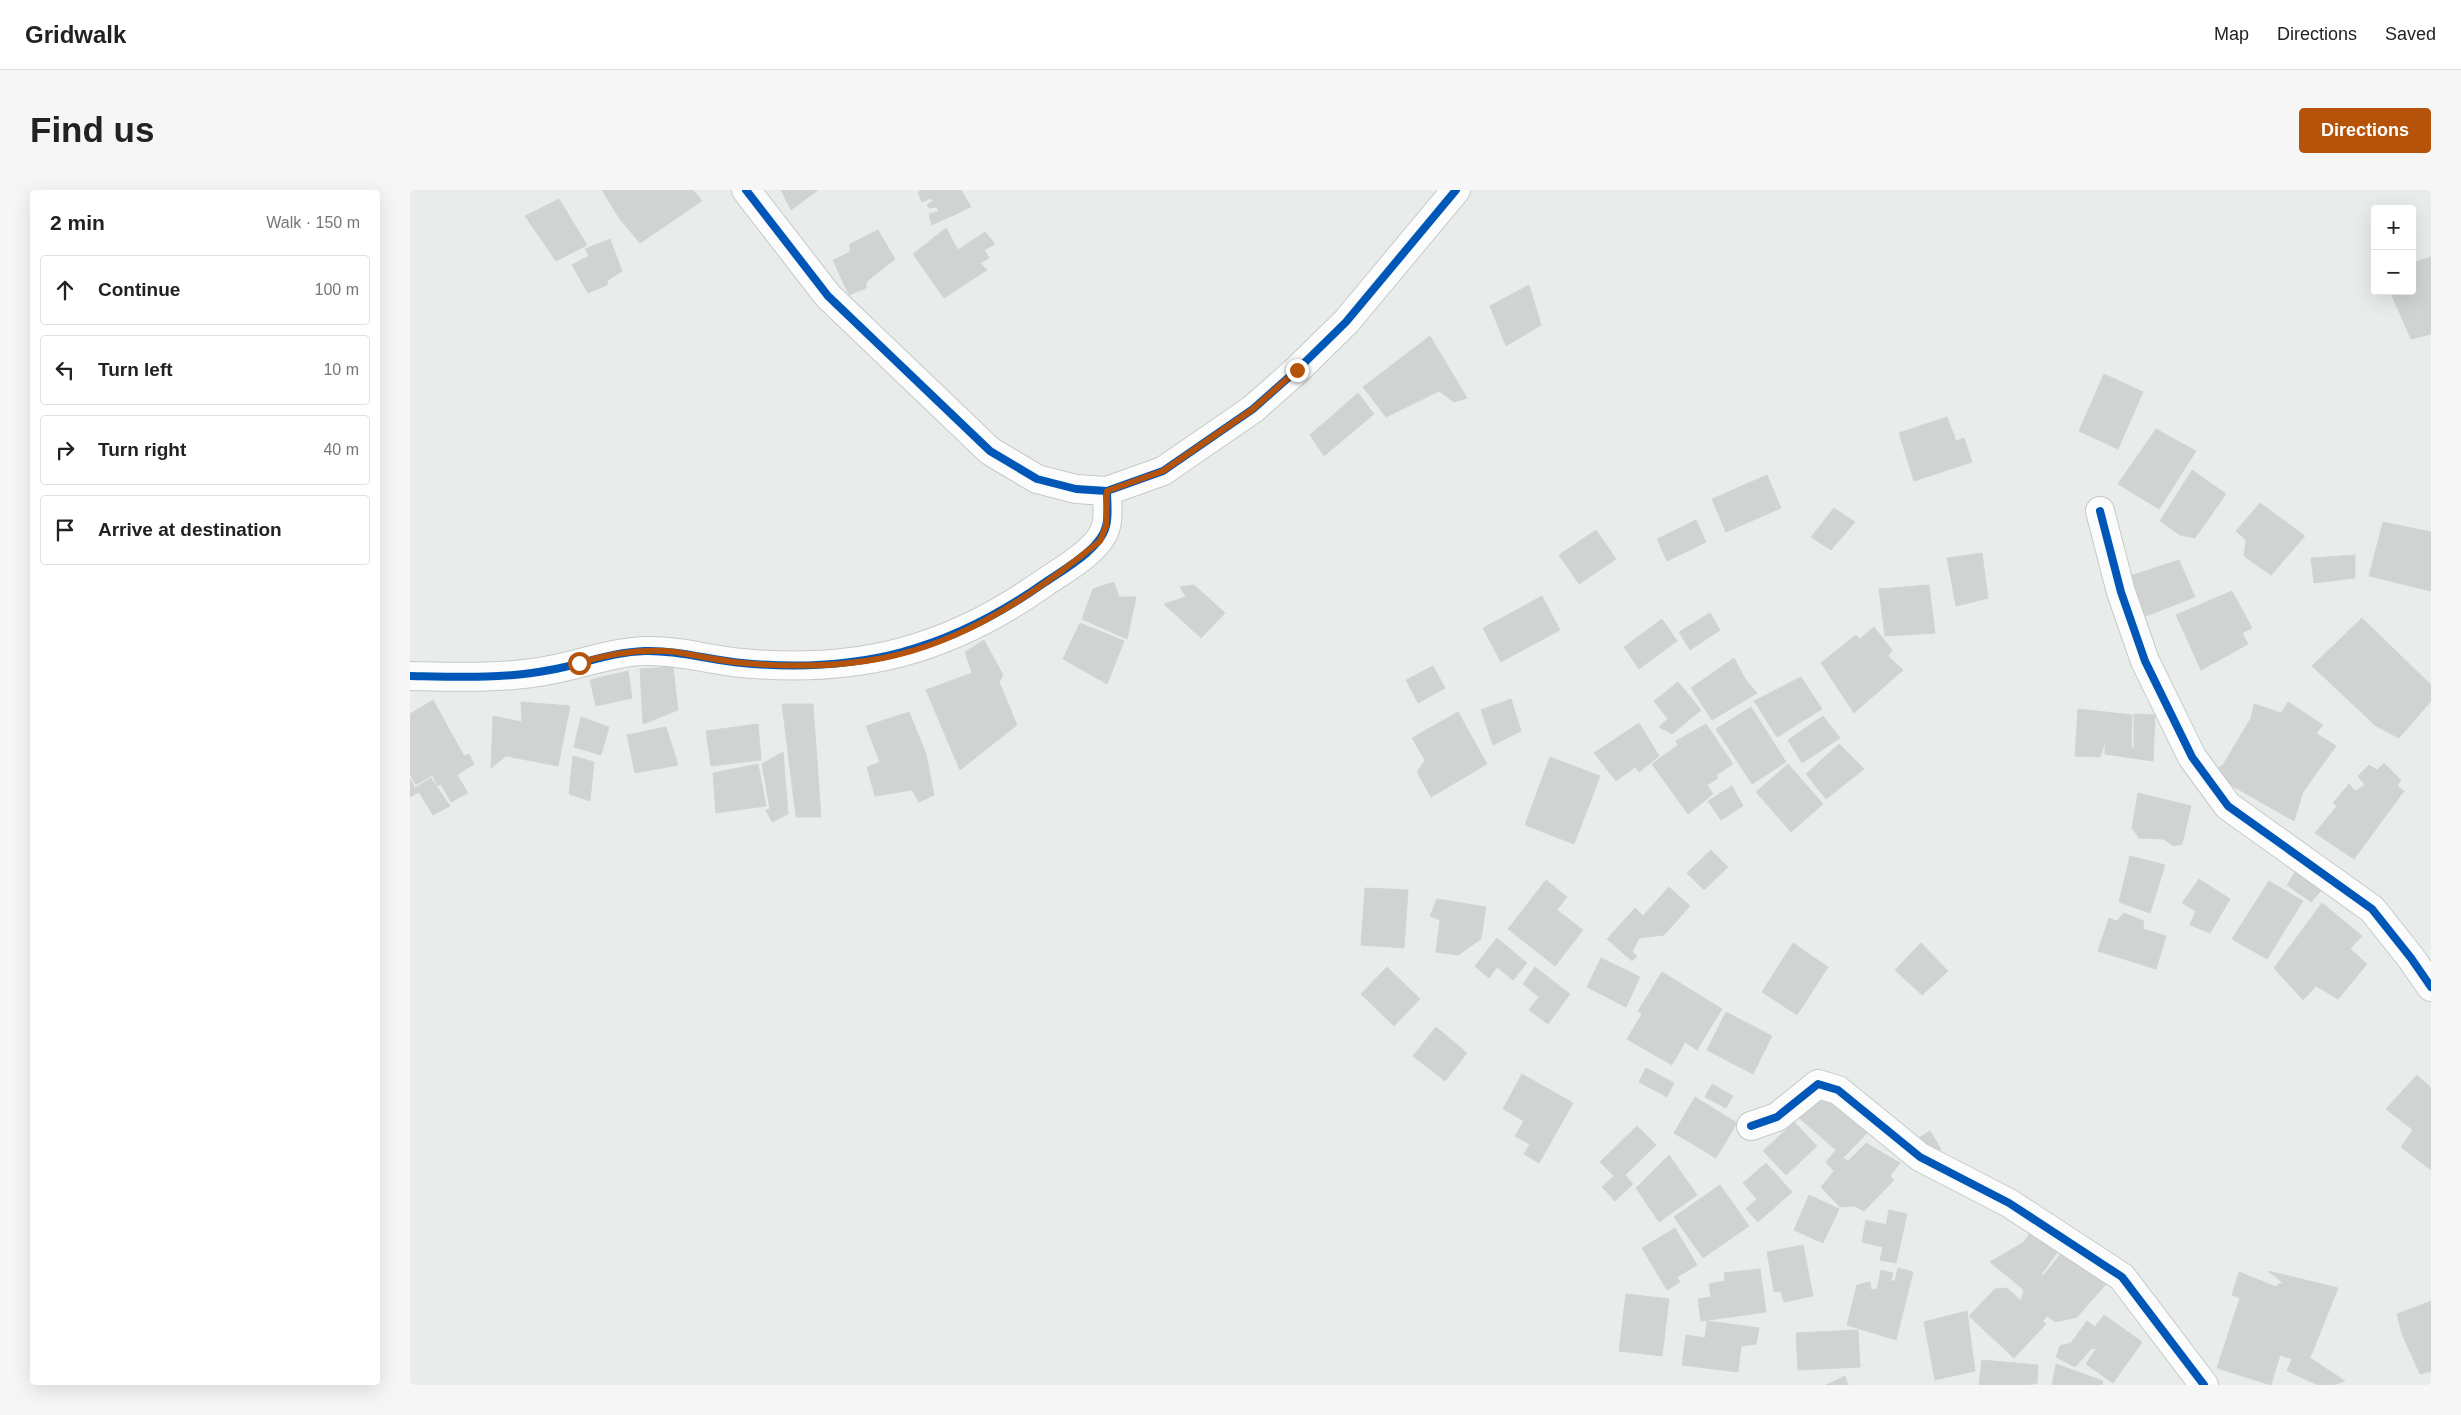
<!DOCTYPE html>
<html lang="en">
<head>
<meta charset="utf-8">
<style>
	:root { --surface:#fff; --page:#f6f6f6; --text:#222; --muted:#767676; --line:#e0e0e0; --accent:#b45309 }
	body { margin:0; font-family:Helvetica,sans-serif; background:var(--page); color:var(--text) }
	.controls { position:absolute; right:15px; top:15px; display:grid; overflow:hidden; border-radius:5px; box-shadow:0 5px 20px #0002 }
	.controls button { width:45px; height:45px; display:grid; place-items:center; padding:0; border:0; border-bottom:1px solid var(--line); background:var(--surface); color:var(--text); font:25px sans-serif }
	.stop { position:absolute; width:15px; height:15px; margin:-11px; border:4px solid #b45309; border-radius:50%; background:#fff }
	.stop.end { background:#b45309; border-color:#fff; box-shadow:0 1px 5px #0008 }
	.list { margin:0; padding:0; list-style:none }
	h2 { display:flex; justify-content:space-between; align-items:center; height:65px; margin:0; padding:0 20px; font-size:21px }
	h2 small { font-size:16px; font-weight:400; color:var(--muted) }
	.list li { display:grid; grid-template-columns:32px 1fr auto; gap:15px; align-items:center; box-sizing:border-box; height:70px; margin:0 10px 10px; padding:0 10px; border:1px solid var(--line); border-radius:5px }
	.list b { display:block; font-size:19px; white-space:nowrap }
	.list em { font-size:16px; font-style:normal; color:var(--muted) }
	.icon { flex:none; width:28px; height:28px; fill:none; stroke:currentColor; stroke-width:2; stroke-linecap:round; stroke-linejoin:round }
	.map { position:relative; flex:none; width:2021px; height:1195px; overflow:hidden; border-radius:5px }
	header { display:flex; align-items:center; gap:30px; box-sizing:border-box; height:70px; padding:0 25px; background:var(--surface); border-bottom:1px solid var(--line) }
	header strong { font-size:24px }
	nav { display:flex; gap:28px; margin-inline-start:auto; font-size:18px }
	.intro { display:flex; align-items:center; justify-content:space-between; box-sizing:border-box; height:120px; padding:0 30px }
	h1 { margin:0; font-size:35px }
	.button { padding:12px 22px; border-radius:5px; background:var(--accent); color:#fff; font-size:18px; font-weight:700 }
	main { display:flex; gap:30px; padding:0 30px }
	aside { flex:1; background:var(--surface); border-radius:5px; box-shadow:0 5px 20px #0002 }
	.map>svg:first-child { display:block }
	.building { fill:#cfd4d2; stroke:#d1d6d4 }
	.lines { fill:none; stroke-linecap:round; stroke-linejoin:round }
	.minor-casing { stroke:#c5cac8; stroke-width:30 }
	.minor { stroke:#fcfcfc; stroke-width:28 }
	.cycleway-casing { stroke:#f7fbf9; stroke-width:11 }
	.cycleway { stroke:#0057b8; stroke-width:8 }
	.route { stroke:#b45309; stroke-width:6 }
</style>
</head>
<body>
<header>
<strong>Gridwalk</strong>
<nav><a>Map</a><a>Directions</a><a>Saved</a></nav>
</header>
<div class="intro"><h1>Find us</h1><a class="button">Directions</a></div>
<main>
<aside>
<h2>2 min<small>Walk · 150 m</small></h2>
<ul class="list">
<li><svg class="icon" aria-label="ahead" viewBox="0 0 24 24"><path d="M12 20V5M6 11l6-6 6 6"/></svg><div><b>Continue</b></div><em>100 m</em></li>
<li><svg class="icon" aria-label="left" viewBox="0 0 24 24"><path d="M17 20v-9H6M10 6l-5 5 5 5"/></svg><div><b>Turn left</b></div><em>10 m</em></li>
<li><svg class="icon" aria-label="right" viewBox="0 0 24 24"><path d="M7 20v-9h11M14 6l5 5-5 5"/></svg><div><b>Turn right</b></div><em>40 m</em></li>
<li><svg class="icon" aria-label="arrive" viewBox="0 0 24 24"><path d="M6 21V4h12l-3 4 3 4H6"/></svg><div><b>Arrive at destination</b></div></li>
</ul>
</aside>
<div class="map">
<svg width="2021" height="1195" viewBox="0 0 2021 1195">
	<rect width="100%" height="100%" fill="#e8edeb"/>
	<!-- building -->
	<path class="building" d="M192,0H283L292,11L230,53L209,28Z
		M371,0H408L381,20Z
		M513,0H551L561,17L522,35L519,24L529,21L526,17L519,18L517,15L523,11L521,8L512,12L508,2Z
		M149,9L177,55L146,71L115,26Z
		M536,38L548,60L575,42L585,54L574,60L579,68L570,73L577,80L534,108L503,64Z
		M468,40L485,69L456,92V98L439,105L423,70L440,62V54Z
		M200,49L212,81L198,90L197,95L178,103L162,75L179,66L175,59Z
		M2021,67V144L2001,149L1980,101H2002V73Z
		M1119,95L1131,135L1096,156L1080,116Z
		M1020,146L1057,208L1044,212L1029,201L976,227L953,197Z
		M1694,184L1733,202L1708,259L1669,241Z
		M948,203L964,224L914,266L900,245Z
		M1537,227L1546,251L1554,248L1562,272L1504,291L1489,243Z
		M1746,239L1786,261L1749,319L1708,294Z
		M1782,280L1816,304L1785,348L1770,345L1750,331Z
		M1357,285L1371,318L1316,342L1302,309Z
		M1850,313L1895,346L1861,385L1834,366L1836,350L1826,341Z
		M1424,318L1445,332L1421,360L1401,347Z
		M1286,330L1296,352L1257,371L1247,349Z
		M1973,332L2021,342V401L1959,386Z
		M1186,340L1206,369L1169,394L1149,365Z
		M1572,363L1578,408L1546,416L1537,368Z
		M1945,365V388L1904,393L1901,368Z
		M1769,370L1785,407L1736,426L1717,387Z
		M704,392L709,407H726L717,449L672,429L683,399Z
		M784,395L815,423L791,448L754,414L776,407L770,397Z
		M1519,395L1525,443L1475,446L1469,399Z
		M1822,401L1842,438L1832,443L1838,454L1791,480L1766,425Z
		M1132,406L1150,440L1091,472L1073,438Z
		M1300,423L1310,440L1280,460L1269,442Z
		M1952,428L2021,495V511L1989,548L1966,536L1902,476Z
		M1252,429L1267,451L1229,479L1214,457Z
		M670,433L714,451L697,494L653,469Z
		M1464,437L1482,460L1478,466L1493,480L1444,523L1411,473L1446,445L1450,449Z
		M574,450L593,485L589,492L607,535L550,580L516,500L562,483L555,462Z
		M1324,468L1335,489L1347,503L1302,530L1281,498Z
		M1023,476L1035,498L1008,513L996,490Z
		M263,477L268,520L233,534L230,479Z
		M218,481L222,508L186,516L180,490Z
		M1391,487L1412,519L1367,547L1344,511Z
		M1268,492L1291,520L1262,544L1249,537L1258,529L1244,511Z
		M1101,509L1111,541L1083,555L1071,520Z
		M23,510L54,566L59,564L64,574L47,585L58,603L41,612L31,594L28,596L22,585L6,595L0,584V524Z
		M111,512L160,516L148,576L96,566L81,578L83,526L112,532Z
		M1878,512L1913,535L1906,543L1926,556L1893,602L1884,631L1817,593L1806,594L1808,578L1813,575L1841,528L1844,514L1871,523Z
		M372,514H403L411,627H386Z
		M1341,517L1376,572L1342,594L1306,539Z
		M1668,519L1722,525L1721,557L1695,552L1690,567L1665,566Z
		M499,522L516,564L524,605L509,612L502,600L465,606L457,577L470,572L456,536Z
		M1048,522L1077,574L1021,607L1007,582L1015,570L1002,548Z
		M1724,524L1745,525L1743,571L1695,564V552L1724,558Z
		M1413,526L1430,548L1392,573L1378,550Z
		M171,527L199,537L191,565L164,557Z
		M1229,533L1249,566L1229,582L1225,577L1206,591L1184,563Z
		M348,534L351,570L301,576L296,541Z
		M1296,534L1323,574L1306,585L1308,588L1297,595L1303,604L1278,624L1242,574L1268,555L1266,551Z
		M256,537L268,575L225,583L217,545Z
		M1429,554L1454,579L1416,609L1396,584Z
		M373,562L378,624L362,632L356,620L360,619L352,574Z
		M163,566L184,572L180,611L159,604Z
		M1140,567L1190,586L1164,654L1115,635Z
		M1974,573L1991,590L1987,596L1994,601L1944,669L1905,643L1927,616L1923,613L1939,594L1945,601L1955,595L1948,586L1959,575L1967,580Z
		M348,574L356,616L306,623L303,583Z
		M1378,574L1413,614L1381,642L1346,602Z
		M0,588L5,598L21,588L40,616L23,625L9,602L0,607Z
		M1322,596L1333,616L1311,630L1298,611Z
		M1728,603L1781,616L1772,654L1763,656L1754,649L1729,648L1722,638Z
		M1301,660L1318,677L1294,700L1277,683Z
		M1720,666L1755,675L1740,723L1709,712Z
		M1890,674L1916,695L1901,712L1877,695Z
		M1789,689L1820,709L1800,743L1780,735L1786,721L1772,713Z
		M1136,690L1157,707L1147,720L1173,740L1145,776L1098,739Z
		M1859,691L1893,711L1857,769L1822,749Z
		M1259,697L1280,716L1254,745L1229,748L1222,762L1227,766L1222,771L1197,749L1225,718L1233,726Z
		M955,698L998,700L994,758L951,755Z
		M1027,709L1076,717L1071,749L1048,765L1026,762L1030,730L1020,726Z
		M1912,713L1952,746L1940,759L1957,774L1928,809L1906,796L1893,810L1864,778Z
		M1714,723L1734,731L1733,739L1756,746L1746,779L1688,761L1699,728L1707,731Z
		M1087,748L1117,773L1103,790L1087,777L1079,788L1065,776Z
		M1383,753L1418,777L1387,825L1352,802Z
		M1511,753L1538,781L1512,805L1485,780Z
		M1191,768L1230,787L1216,817L1177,797Z
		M977,777L1010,809L984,836L951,804Z
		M1125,777L1160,804L1138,834L1119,820L1129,807L1113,794Z
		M1252,782L1312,819L1287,860L1275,852L1262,875L1217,849L1232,824L1228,821Z
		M1316,822L1362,846L1343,884L1297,860Z
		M1026,837L1057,863L1035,891L1003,866Z
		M1236,878L1264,893L1257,907L1229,892Z
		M1112,884L1163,913L1129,973L1114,964L1120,954L1105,946L1114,931L1093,919Z
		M2007,885L2021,898V980L1991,957L2003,940L1976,919Z
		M1302,894L1323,906L1316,918L1295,907Z
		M1409,902L1462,938L1433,968L1438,971L1456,953L1490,973L1480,986L1484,990L1454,1021L1444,1016L1430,1017L1411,997L1424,981L1416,972L1426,960L1388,927Z
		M1285,907L1327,933L1306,968L1264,943Z
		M1384,932L1407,956L1376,985L1353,961Z
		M1227,936L1246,955L1215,985L1223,994L1205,1011L1192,997L1204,986L1190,972Z
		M1520,941L1531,959L1520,966L1509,948Z
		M1259,965L1287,1005L1249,1032L1226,998Z
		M1356,973L1382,1002L1348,1032L1336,1019L1347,1009L1333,993Z
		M1310,995L1339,1036L1293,1068L1264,1027Z
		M1399,1005L1429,1019L1413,1053L1384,1040Z
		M1479,1020L1497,1024L1486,1073L1470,1070L1473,1057L1452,1052L1456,1030L1476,1035Z
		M1265,1038L1287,1075L1267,1087L1270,1092L1257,1100L1232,1058Z
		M1623,1039L1651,1057L1631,1085L1633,1086L1654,1060L1697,1093L1667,1127L1646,1132L1637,1126L1633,1131L1611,1111L1614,1100L1580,1072L1614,1052Z
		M1393,1055L1403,1106L1374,1112L1371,1101L1364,1102L1357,1062Z
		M1488,1078L1503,1082L1486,1150L1437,1135L1447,1095L1460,1092L1461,1100L1467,1099L1471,1080L1483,1083L1481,1091H1485Z
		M1350,1079L1356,1122L1291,1131L1288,1109L1301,1107L1299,1094L1315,1091L1314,1083Z
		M1858,1081L1928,1098L1900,1168L1935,1191L1924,1195H1908L1877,1181L1882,1169L1870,1165L1861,1195L1807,1178L1830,1108L1822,1105L1829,1082L1866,1097L1868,1094H1872V1092Z
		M1597,1098L1636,1134L1604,1168L1559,1126L1585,1099Z
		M1216,1104L1259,1109L1252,1166L1209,1161Z
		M2021,1111V1181L2010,1184L1992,1144L1987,1124Z
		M1557,1121L1565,1181L1525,1190L1514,1132Z
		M1694,1125L1732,1152L1703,1193L1676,1174L1686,1159L1682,1158L1665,1177L1646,1167L1650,1156L1661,1153L1677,1131L1685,1137Z
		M1297,1131L1349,1138L1346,1154L1331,1156L1328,1182L1272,1175L1276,1145L1295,1148Z
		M1448,1140L1450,1177L1388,1180L1386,1143Z
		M1572,1170L1628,1175L1627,1193L1619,1195H1569Z
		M1646,1174L1693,1191L1692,1195H1642Z
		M1435,1186L1438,1195H1416Z"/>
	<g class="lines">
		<defs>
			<path id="minor" d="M336,0L418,106L580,261L627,289L666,299L697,301L753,281L843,219L887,180L936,132L1046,0
				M1690,321L1711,402L1735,471L1782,567L1818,616L1962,719L2001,768L2021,797
				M0,486C47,487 94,489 140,480C173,474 202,462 235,461C268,460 300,470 332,473C449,484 539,460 634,393C653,380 691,359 696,336C699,325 697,312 697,301
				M1341,936L1367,927L1408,894L1428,900L1510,967L1599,1013L1712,1087L1794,1195"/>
		</defs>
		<!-- minor casing -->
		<use href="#minor" class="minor-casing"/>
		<!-- minor -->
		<use href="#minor" class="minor"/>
		<defs>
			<path id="cycleway" d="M336,0L418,106L580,261L627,289L666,299L697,301L753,281L843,219L887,180L936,132L1046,0
				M1690,321L1711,402L1735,471L1782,567L1818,616L1962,719L2001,768L2021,797
				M0,486C47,487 94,489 140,480C173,474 202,462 235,461C268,460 300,470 332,473C449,484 539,460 634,393C653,380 691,359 696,336C699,325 697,312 697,301
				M1341,936L1367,927L1408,894L1428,900L1510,967L1599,1013L1712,1087L1794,1195"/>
		</defs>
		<!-- cycleway casing -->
		<use href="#cycleway" class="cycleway-casing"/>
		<!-- cycleway -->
		<use href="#cycleway" class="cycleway"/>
	</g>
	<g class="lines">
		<!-- route -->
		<path class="route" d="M169,473C201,463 233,458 266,462C289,466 311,471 333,473C379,477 428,477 473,468C555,452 626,403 690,351L696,336L697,301L753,281L843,219L887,180"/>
	</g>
</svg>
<div class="controls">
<button>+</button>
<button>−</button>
</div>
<div class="stop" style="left:169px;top:473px"></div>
<div class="stop end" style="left:887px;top:180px"></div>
</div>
</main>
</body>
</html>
